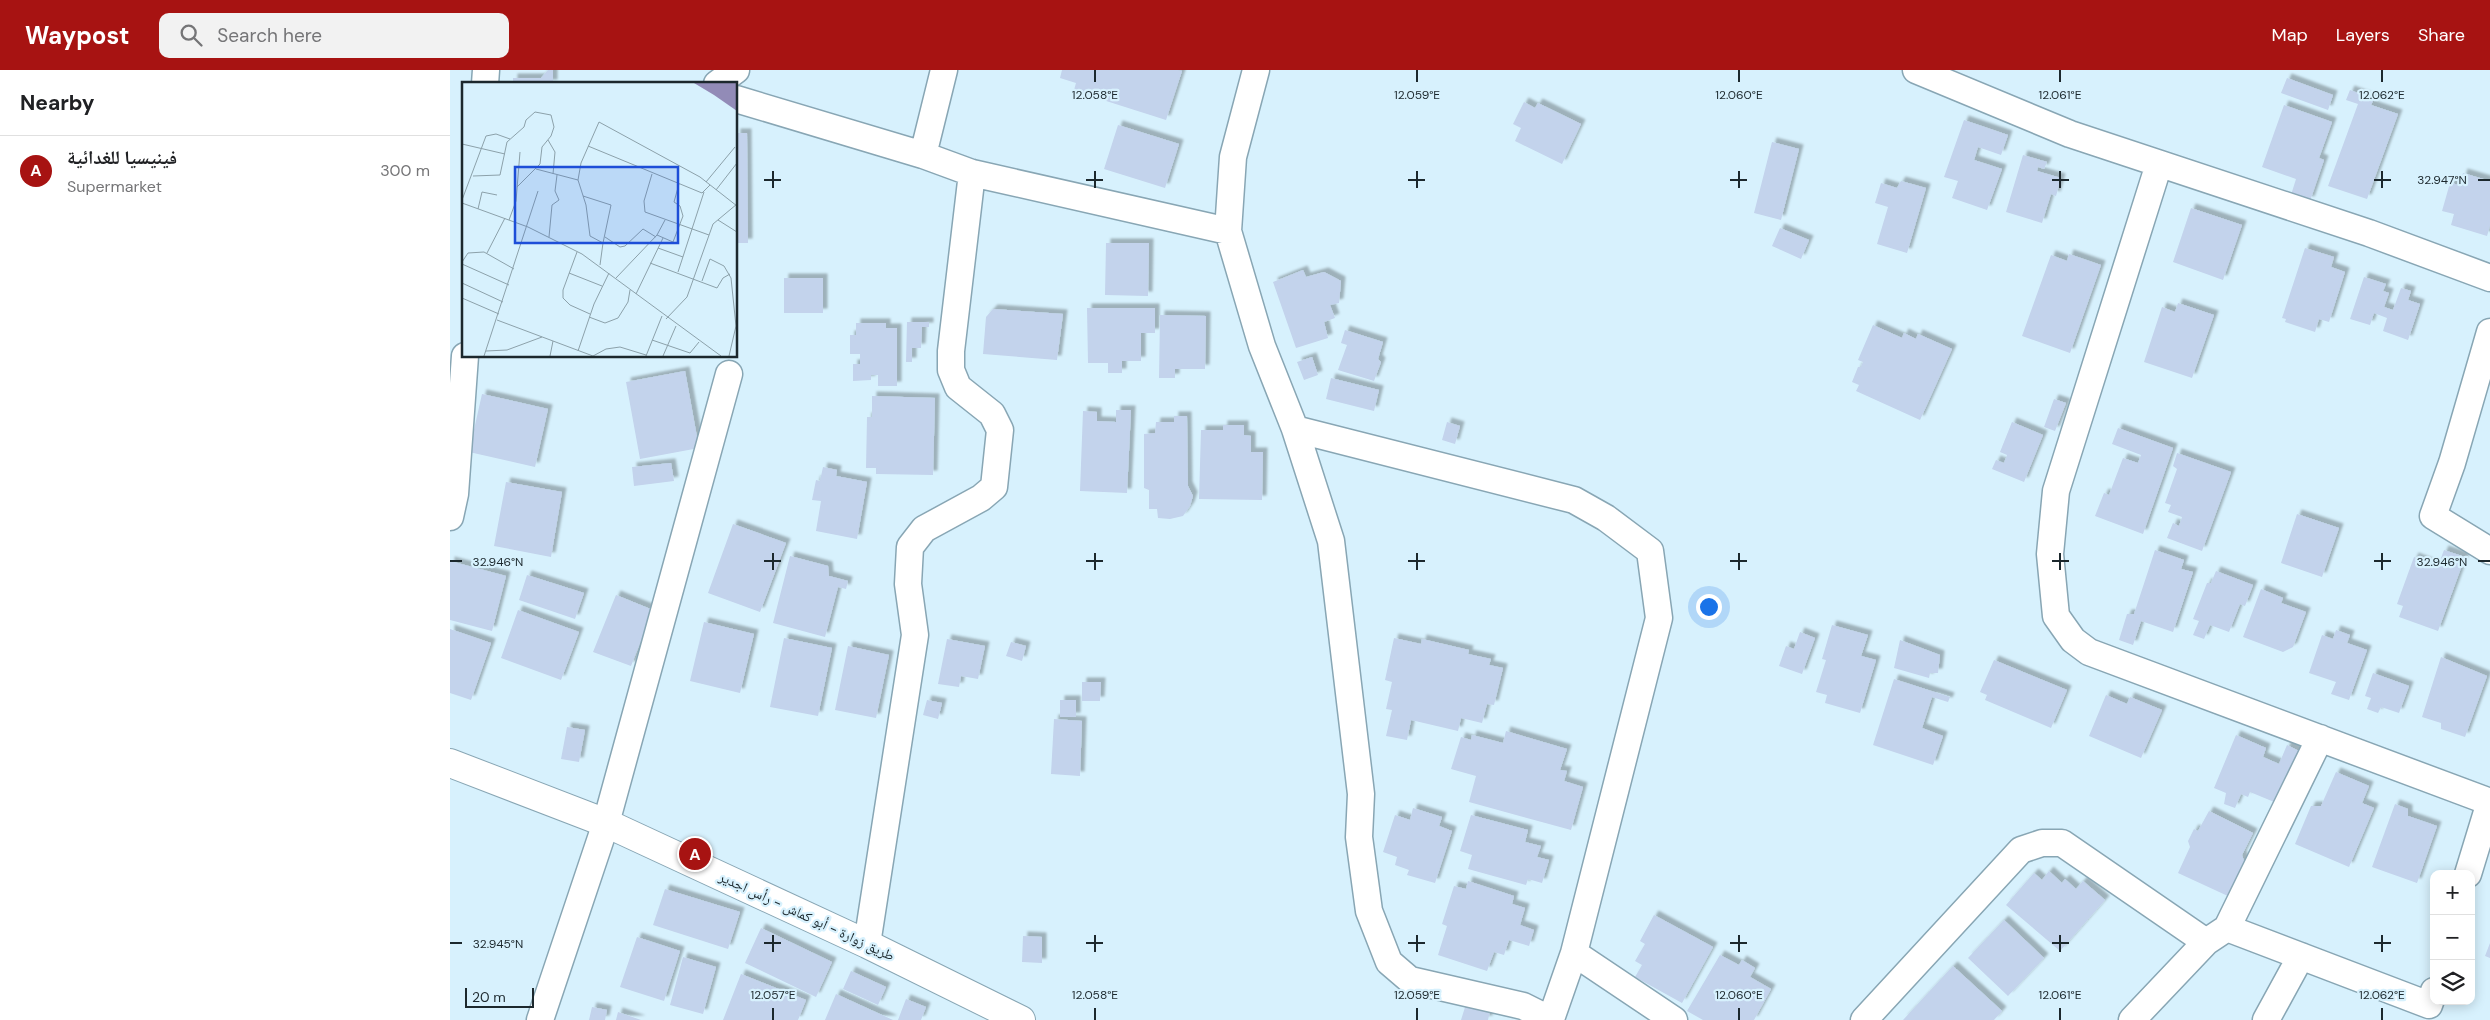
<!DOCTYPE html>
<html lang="en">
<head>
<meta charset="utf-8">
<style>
	:root { --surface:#fff; --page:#f2f2f2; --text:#202124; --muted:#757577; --line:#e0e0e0; --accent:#a71312 }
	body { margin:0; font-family:"DM Sans","Noto Naskh Arabic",sans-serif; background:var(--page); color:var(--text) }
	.controls { position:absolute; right:15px; bottom:15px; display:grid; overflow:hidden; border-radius:10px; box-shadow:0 2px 12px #0003 }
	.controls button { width:45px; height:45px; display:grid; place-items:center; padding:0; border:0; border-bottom:1px solid var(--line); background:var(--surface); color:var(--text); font:25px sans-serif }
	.scale { position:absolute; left:15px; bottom:12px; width:69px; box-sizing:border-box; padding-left:5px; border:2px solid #1c282d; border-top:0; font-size:14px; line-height:18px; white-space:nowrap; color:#1c282d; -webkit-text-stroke:4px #d7f1fd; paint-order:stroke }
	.you { position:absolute; left:1258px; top:536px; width:18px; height:18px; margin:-12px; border:4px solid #fff; border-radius:50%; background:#1a73e8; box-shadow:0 0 0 8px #1a73e833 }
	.badge { display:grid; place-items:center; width:32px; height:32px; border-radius:50%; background:var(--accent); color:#fff; font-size:16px; font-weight:700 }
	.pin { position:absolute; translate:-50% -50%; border:2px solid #fff; box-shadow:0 1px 5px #0006 }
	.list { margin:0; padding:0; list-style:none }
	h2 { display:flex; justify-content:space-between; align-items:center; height:65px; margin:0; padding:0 20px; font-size:21px }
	h2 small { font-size:16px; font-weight:400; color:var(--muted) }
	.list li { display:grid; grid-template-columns:32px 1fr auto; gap:15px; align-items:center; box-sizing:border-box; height:70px; padding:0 20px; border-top:1px solid var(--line) }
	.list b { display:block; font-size:19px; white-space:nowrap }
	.list p { margin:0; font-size:16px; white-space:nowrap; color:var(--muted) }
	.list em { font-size:16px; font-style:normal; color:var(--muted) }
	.icon { flex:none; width:28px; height:28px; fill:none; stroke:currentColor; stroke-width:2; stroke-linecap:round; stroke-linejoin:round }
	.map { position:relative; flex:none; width:2040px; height:950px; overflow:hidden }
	header { display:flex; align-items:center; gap:30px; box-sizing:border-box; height:70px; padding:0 25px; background:var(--accent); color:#fff }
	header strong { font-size:24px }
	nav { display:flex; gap:28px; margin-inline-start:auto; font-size:18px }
	.search { width:350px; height:45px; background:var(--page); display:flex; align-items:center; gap:12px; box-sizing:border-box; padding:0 18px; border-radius:10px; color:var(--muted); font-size:19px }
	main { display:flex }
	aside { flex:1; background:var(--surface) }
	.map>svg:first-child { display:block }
	.building { fill:#c3d3ec; filter:url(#shadow) }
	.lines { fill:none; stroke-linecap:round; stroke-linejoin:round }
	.street-casing { stroke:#88a6b4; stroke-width:29 }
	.primary-casing { stroke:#88a6b4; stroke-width:30 }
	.street { stroke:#fff; stroke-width:26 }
	.primary { stroke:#fff; stroke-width:28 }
	.ticks { fill:none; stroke:#1c282d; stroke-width:2 }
	.labels { text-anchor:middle; stroke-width:4.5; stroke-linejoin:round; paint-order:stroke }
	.street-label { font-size:14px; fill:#1c282d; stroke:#d7f1fd }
	.inset-road { fill:none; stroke:#8ca1aa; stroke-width:1 }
	.view { fill:#1d4ed8; fill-opacity:0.15; stroke:#1d4ed8; stroke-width:2.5 }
	.inset-edge { fill:none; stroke:#1c282d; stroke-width:2.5 }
	.ticks-label { font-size:12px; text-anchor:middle; fill:#1c282d; stroke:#d7f1fd; stroke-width:4.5; stroke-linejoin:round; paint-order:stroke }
</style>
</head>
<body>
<header>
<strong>Waypost</strong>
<div class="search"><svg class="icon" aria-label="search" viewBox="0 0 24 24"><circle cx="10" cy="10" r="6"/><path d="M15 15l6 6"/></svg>Search here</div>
<nav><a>Map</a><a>Layers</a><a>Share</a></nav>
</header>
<main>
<aside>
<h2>Nearby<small></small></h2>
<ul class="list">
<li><span class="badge">A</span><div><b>فينيسيا للغدائية</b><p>Supermarket</p></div><em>300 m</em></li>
</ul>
</aside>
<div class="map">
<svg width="2040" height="950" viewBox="0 0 2040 950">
	<defs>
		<filter id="shadow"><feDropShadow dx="4.5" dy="-4.5" stdDeviation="1" flood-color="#0004"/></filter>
	</defs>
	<rect width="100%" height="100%" fill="#d7f1fd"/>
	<!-- building -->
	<path class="building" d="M98,0H103V14H63V8H91Z
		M612,0H728L732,1L716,50L631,23L629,29L622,27L626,13L610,8Z
		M1837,8L1883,25L1878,40L1831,23Z
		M1900,20L1924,29L1921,35L1948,44L1917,129L1878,116L1908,34L1896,30Z
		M1074,32L1085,38L1088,33L1131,54L1112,94L1065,71L1071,58L1063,54Z
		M1834,35L1882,52L1869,88L1874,90L1860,131L1841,125L1846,109L1812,97Z
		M1514,50L1558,65L1551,85L1528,77L1524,90L1552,99L1537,140L1502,128L1508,111L1494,107Z
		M668,55L729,74L715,118L654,99Z
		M286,63H297L298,173H286Z
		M1322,72L1349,79L1331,150L1304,143Z
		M1573,85L1597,92L1594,99L1588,97L1587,101L1611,108L1606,126L1601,124L1592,153L1556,142Z
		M2013,103L2040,111V156L2037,166L2001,155L2004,144L1992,141L2000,113L2010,115Z
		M1451,111L1476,118L1457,183L1427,174L1438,137L1425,133L1431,113L1447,118Z
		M1741,138L1792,155L1773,210L1723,192Z
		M1330,158L1359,170L1351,189L1322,176Z
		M656,173H699L698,226L655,225Z
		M1855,178L1884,187L1881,197L1895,202L1879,252L1869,249L1865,262L1835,252L1836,249L1832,248Z
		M1619,184L1651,195L1620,283L1572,266L1601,185L1617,191Z
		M853,200L856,207L874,202L891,211L889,233L880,235L885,248L874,252L878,268L846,278L823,212Z
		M1914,207L1936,214L1933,221L1939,223L1934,237L1943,240L1951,218L1961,221L1958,230L1970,234L1958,270L1933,261L1937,248L1924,243L1920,255L1900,249Z
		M334,208H373V243H334Z
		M1728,233L1764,245L1742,308L1694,292L1712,237L1725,242Z
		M637,238H705V263H691V291H672V303H658V293H638Z
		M543,239L613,244L607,290L533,284L536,247Z
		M710,245L756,246L755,299H725V308H709Z
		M457,252H479V257H472L471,278H462V292H456Z
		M406,253H436V258H447V316H428V305H421V310L403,311V294H410V284H400V265H406Z
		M1423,255L1452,268L1454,263L1466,269L1468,264L1502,279L1470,350L1406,321L1409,315L1402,312L1408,297H1411L1413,292L1408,290Z
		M895,260L933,272L928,289L931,292L924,311L888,300L897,275L891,273Z
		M862,287L868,305L854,310L847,292Z
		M235,301L249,378L190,389L176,312Z
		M881,308L929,320L924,341L876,329Z
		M32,324L98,339L85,397L19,382Z
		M422,326L485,328L483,405L426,404V398H416L417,347H422Z
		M1604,329L1616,333L1605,361L1594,357Z
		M666,340H681L677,423L630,421L633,341L647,342V351L666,352Z
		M724,346H737L738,416L743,426L740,436L733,446L720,449L708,448L707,439H699V420L694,418V364L705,363L706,352H724Z
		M997,352L1010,356L1005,374L992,370Z
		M1562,352L1593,365L1574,412L1542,399L1546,390L1554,393L1557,385L1550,382Z
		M773,355H794V365L801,366V382H813L812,430L749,429L751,360H773Z
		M1668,358L1723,378L1693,464L1645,446L1654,423L1659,425L1673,388L1688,393L1691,385L1662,374Z
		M1727,383L1781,402L1752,481L1717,468L1723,453L1729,456L1732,447L1718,442L1721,435L1715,433L1727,399L1723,396Z
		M221,393L224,411L184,416L182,397Z
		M373,397L387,400L386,406L417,412L407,469L366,461L371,431L362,430L366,410L370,411Z
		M56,412L112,422L101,487L44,476Z
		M1847,444L1889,458L1872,507L1831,493Z
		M283,454L336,473L310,542L258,523Z
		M1705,480L1734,490L1731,499L1743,502L1723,562L1691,551L1683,575L1669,570L1677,544H1684Z
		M1994,480L2015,487L1988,561L1949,547L1953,536L1947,534L1964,487L1988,496Z
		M340,486L378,496L379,506L398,511L396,519L388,517L375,567L323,553Z
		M0,491L56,506L42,561L0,550Z
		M1766,501L1803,515L1795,536L1790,534L1779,562L1760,555L1754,569L1743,565L1749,551L1743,549L1757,513H1761Z
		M77,505L134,523L125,549L69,530Z
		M1811,519L1833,528L1831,533L1856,542L1843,577L1833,582L1793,567Z
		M166,525L203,540L181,596L143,582Z
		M68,540L129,562L111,610L51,588Z
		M254,552L304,564L290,623L240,611Z
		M1382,555L1418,565L1411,586L1426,590L1410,643L1375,633L1377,625L1366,622L1376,590L1372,589Z
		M0,559L41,573L21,630L0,623Z
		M1886,560L1900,565L1897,573L1917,580L1899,630L1881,624L1886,612L1859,603L1872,565L1883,569Z
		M1350,562L1365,568L1352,604L1329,596L1336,576L1344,579Z
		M334,568L382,578L368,646L320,637Z
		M944,568L971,574L972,569L1019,580L1018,584L1041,589L1039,595L1053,598L1044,635L1037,634L1032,653L1011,648L1008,661L961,650L957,670L936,666L942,640L936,639L942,612L935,610Z
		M497,569L535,576L528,609L511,606L509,617L488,614Z
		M1450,570L1490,585L1488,603H1480L1479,608L1444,598Z
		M561,572L576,576L572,591L556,586Z
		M398,576L439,585L426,648L385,640Z
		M1991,587L2037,606L2015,667L1991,659V653L1972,647Z
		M1544,590L1617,620L1601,658L1535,630L1537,625L1530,622Z
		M1923,603L1959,616L1949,643L1931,637L1928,643L1917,639L1921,628L1915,626Z
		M1444,609L1500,627L1498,632L1482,627L1472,658L1493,666L1483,695L1423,675Z
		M632,612H651L650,631H632Z
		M1656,625L1677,634L1680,627L1712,640L1691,688L1639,666Z
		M477,630L492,633L488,649L473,645Z
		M610,630H626V647H610Z
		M604,649L632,651L630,706L601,704Z
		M117,657L135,660L129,692L111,689Z
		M1056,661L1117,679L1110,700L1117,701L1114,711L1133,717L1121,760L1019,732L1026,706L1001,699L1011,667L1021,670L1022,665L1053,673Z
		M1786,665L1816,678L1813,687L1829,694L1837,675L1851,682L1829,734L1800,722L1798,727L1791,724L1785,738L1774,734L1776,723L1764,718Z
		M1886,702L1919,716L1912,733L1924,738L1899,797L1845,774L1861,736H1871Z
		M1945,734L1958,739V746L1987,756L1967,813L1922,797Z
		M963,738L992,747L989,756L1002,761L985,813L957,805L959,800L945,795L947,787L933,782L945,745L960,750Z
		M1759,741L1803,763L1792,785L1795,794L1780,827L1728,803L1740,777L1738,771L1744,759L1748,761Z
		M1021,745L1078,760L1075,772L1091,776L1087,787L1099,790L1092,813L1078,809L1076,815L1018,799L1022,785L1010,781Z
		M1599,801L1612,813L1615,809L1626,819L1633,811L1655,830L1610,881L1556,835L1584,803L1592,810Z
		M1018,811L1064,826L1062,834L1075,838L1070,855L1084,860L1079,876L1059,870L1054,885L1044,882L1037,901L988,885L997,856L992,854L1004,816L1016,819Z
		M215,819L290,842L278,879L203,855Z
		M1204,845L1263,877L1232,933L1185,907L1192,895L1185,891L1195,874L1190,871Z
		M1554,850L1594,888L1558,926L1518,888Z
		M311,858L382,892L366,927L295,893Z
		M573,866L592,867V893L572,892Z
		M187,867L230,881L214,931L170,917Z
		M2040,873V888L2035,886Z
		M1270,885L1289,895L1292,890L1305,898L1300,907L1321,919L1304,950H1253L1237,941Z
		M233,887L266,897L253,944L220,935Z
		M1503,896L1552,941L1544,950H1453Z
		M401,901L436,917L428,935L393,919Z
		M291,904L356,930L348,950H273Z
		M386,924L443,950H375Z
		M456,929L476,937L471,950H448Z
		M1016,934L1040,941L1038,950H1011Z
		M142,937L157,940L155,950H139Z
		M168,942L191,950H166Z"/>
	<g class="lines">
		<defs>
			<path id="street" d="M806,0L783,87L778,161L812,276L845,359L881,471L911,724L909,767L919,841L939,892L960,910L1073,936L1101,950
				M1466,0L1620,64L1919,163L2040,208
				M35,14L36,0
				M267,14L286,0
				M286,29L473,85L522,103L778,161
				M473,85L494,0
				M1709,94L1606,421L1600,484L1606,546L1623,570L1639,582L2040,732
				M2040,262L2002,393L1983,446L2040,481
				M845,359L1124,430L1156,448L1200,481L1209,548L1124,883L1101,949
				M0,447L5,424L15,286
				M2018,804L2040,732
				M1777,858L1979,935L1984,921
				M417,874L465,565L458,514L460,477L474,459L531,428L544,417L550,360L542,344L508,317L501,300V281L522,103
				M1124,883L1224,950
				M90,950L156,753L279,304
				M1414,950L1571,780L1592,773H1612L1756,872
				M1682,950L1756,872L1777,858L1870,668
				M1816,950L1851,886"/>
			<path id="primary" d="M0,693L156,753L417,874L571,950"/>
		</defs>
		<!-- street casing -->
		<use href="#street" class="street-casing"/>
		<!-- primary casing -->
		<use href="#primary" class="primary-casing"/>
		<!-- street -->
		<use href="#street" class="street"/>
		<!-- primary -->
		<use href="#primary" class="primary"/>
	</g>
	<!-- ticks -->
	<path class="ticks" d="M645,0V12M967,0V12M1289,0V12M1610,0V12M1932,0V12M323,101V118M645,101V118M967,101V118M1289,101V118M1610,101V118M1932,101V118M314,110H331M636,110H653M958,110H975M1280,110H1297M1602,110H1619M1924,110H1941M2028,110H2040M323,483V500M645,483V500M967,483V500M1289,483V500M1610,483V500M1932,483V500M0,491H12M314,491H331M636,491H653M958,491H975M1280,491H1297M1602,491H1619M1924,491H1941M2028,491H2040M323,865V882M645,865V882M967,865V882M1289,865V882M1610,865V882M1932,865V882M0,873H12M314,873H331M636,873H653M958,873H975M1280,873H1297M1602,873H1619M1924,873H1941M323,938V950M645,938V950M967,938V950M1289,938V950M1610,938V950M1932,938V950"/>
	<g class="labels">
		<!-- street labels -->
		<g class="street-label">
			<text transform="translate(357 846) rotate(25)" y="5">طريق زوارة - أبو كماش - رأس اجدير</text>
		</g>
	</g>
	<!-- overview -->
	<g transform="translate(12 12)">
		<rect width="275" height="275" fill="#d7f1fd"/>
		<path d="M232,1H275V29L252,13Z" fill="#928bb7"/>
		<path class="inset-road" d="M86,58L93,70L91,92M0,62L43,72M126,64L240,111L248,103M74,87L116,98M190,92L182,119L183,130L247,153M11,94L38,93L45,60L62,45L64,38L73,30L89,33L92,45L89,54L80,65L78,82L55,105M244,100L273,65M254,108L275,81M121,114L149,123L141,161M0,118L24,54L34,52L48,57M0,121L66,145L120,172L259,274M16,127L20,110L35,113M47,138L54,119L58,70M256,138L275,150M195,153L211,160L221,134L218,124L212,120L217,102M87,155L90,123L97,118L93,109L95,93M143,155L158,165L163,164L181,147L194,155M196,166L221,175M115,170L101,208V216L108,223L128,232M25,171L43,136M0,180L6,171L22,170L52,187M188,181L255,206L261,196L268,192M0,182L47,203M138,183L141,161L128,154L124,123L116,98L119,81L137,40L238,95L275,124M216,190L242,110M107,191L140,204M154,196L195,153L203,138M240,199L248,177L262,184L269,196L274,244L267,274M0,201L41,220M174,212L201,156M0,216L37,232M127,235L143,241L156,236L166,220L168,208M204,237L225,215L251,142L275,122M35,238L131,274M190,258L228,271L237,260M24,269L45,268L80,255M116,269L132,222L147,191M22,274L76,109M88,274L91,259M131,274L144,267L158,265L184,273M184,274L200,234M201,274L214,244"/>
		<path class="view" d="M53,85H216V161H53Z"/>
		<rect width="275" height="275" class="inset-edge"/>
	</g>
	<g class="ticks-label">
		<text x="645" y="29">12.058°E</text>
		<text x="967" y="29">12.059°E</text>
		<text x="1289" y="29">12.060°E</text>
		<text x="1610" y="29">12.061°E</text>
		<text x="1932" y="29">12.062°E</text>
		<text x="1992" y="114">32.947°N</text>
		<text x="48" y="496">32.946°N</text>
		<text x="1992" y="496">32.946°N</text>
		<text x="48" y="878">32.945°N</text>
		<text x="323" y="929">12.057°E</text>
		<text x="645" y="929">12.058°E</text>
		<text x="967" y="929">12.059°E</text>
		<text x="1289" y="929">12.060°E</text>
		<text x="1610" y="929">12.061°E</text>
		<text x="1932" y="929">12.062°E</text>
	</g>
</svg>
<div class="controls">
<button>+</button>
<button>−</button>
<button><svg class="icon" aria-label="layers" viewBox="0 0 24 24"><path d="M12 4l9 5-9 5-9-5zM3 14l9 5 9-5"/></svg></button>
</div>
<div class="scale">20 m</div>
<div class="you"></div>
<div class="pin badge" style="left:245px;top:784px">A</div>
</div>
</main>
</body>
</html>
